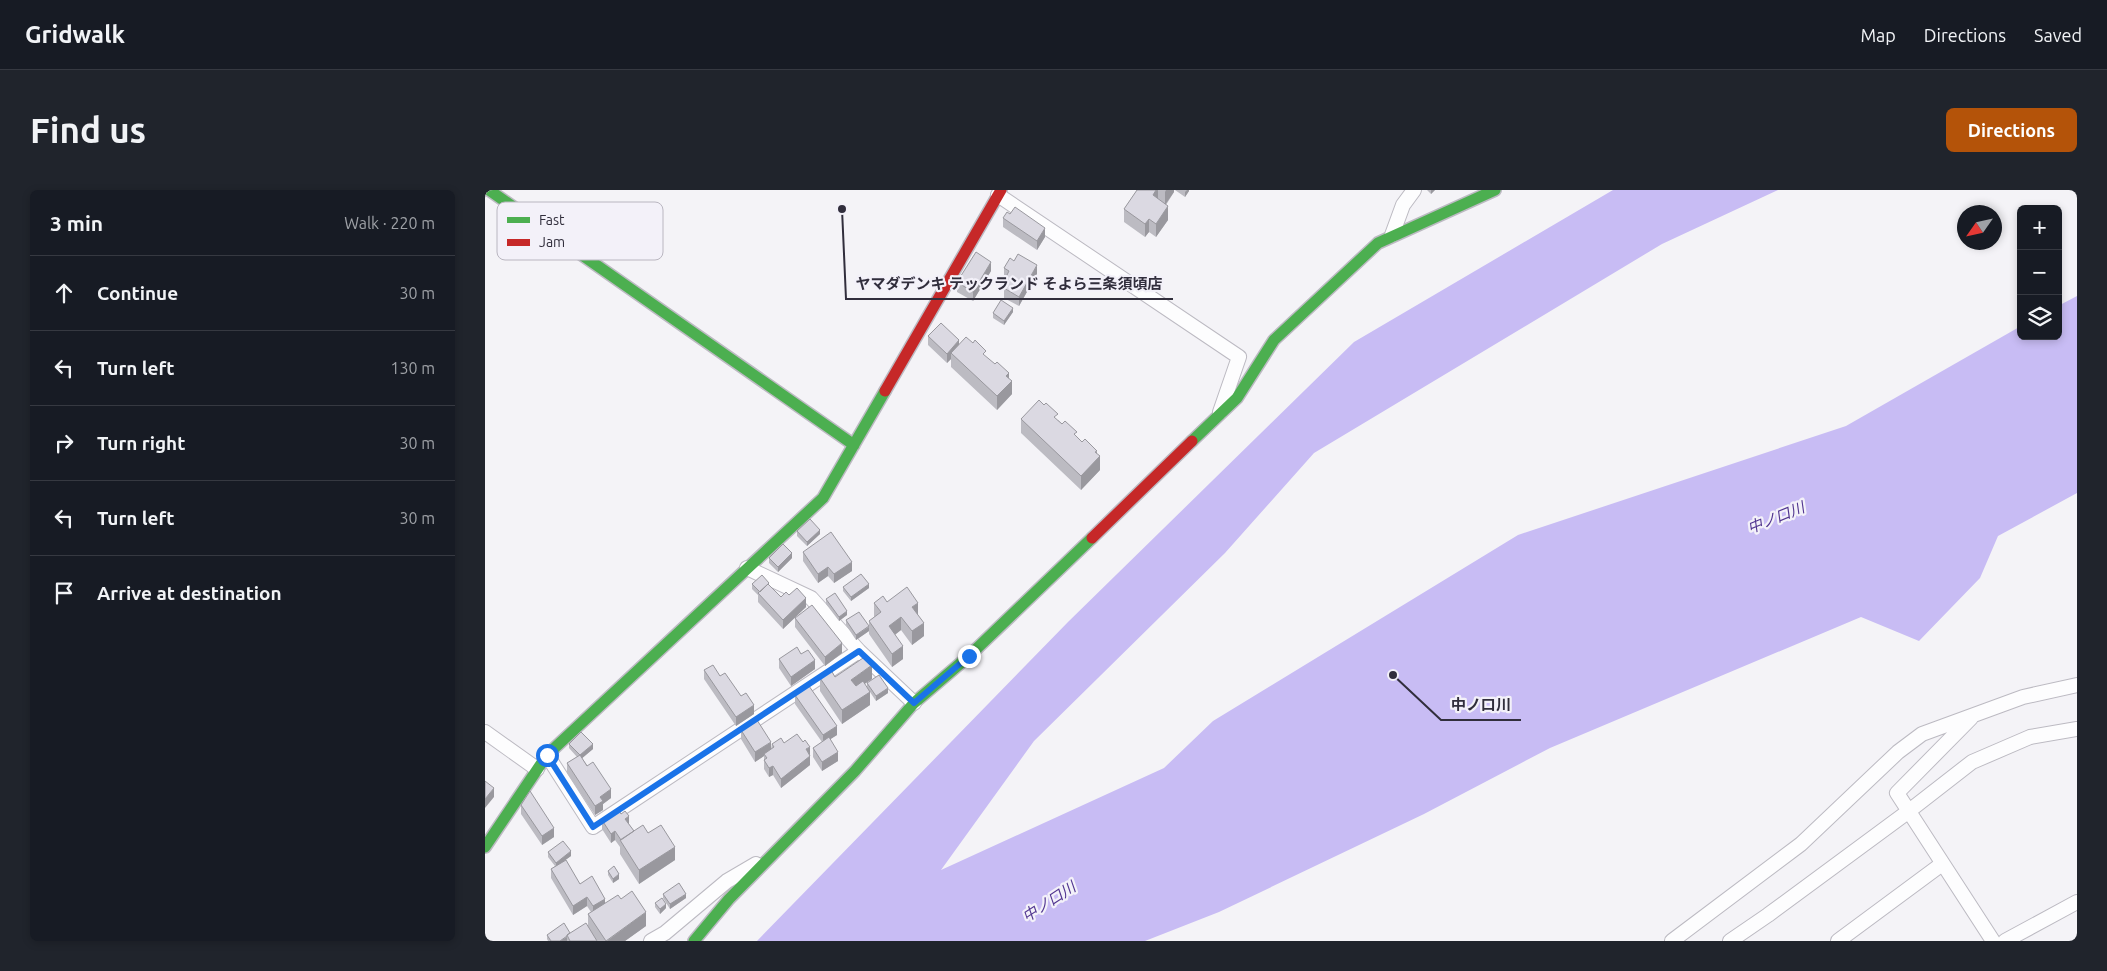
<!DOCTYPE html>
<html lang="en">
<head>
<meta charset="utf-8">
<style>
	:root { --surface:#171b24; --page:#20242c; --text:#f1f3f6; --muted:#9ea1a6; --line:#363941; --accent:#b45309 }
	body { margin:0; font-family:Ubuntu,"Noto Sans JP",sans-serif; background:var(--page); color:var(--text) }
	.controls { position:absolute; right:15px; top:15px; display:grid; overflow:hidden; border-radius:8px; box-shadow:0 2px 8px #0003 }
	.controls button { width:45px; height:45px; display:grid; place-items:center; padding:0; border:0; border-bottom:1px solid var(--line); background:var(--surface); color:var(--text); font:25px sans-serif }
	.compass { position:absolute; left:1472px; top:15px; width:45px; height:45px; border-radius:50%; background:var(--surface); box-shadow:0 2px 8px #0003; rotate:236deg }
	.stop { position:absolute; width:15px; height:15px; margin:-11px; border:4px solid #1a73e8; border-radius:50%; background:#fff }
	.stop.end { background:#1a73e8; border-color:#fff; box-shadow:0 1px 5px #0008 }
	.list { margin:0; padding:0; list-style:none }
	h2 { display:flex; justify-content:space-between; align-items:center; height:65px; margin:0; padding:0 20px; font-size:21px }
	h2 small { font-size:16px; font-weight:400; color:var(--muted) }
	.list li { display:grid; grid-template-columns:32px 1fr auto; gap:15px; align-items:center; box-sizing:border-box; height:75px; padding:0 20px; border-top:1px solid var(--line) }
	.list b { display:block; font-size:19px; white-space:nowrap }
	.list em { font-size:16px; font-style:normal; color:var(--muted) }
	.icon { flex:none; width:28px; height:28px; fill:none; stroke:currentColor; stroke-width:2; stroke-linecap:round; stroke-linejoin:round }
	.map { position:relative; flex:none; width:1592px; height:751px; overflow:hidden; border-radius:8px }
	header { display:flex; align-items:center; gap:30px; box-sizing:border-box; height:70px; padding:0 25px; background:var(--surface); border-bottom:1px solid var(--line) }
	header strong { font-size:24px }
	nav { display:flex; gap:28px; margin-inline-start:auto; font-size:18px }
	.intro { display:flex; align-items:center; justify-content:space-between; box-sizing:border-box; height:120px; padding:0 30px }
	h1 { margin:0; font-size:35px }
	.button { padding:12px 22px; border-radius:8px; background:var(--accent); color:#fff; font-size:18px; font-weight:700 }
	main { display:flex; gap:30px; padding:0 30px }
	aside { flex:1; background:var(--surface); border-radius:8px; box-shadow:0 2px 8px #0003 }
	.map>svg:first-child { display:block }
	.water { fill:#c8bcf4 }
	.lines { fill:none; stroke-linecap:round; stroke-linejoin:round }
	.street-casing { stroke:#bcbac2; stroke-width:16 }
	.fast-casing { stroke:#bcbac2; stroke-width:14 }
	.jam-casing { stroke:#bcbac2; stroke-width:14 }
	.street { stroke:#fdfdfe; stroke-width:14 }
	.fast { stroke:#4caf50; stroke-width:11 }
	.jam { stroke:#c62828; stroke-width:11 }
	.wall { fill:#bcbbc2 }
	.shaded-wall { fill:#99989e }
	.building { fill:#dbd9e2; stroke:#99989e }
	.route { stroke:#1a73e8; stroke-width:6 }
	.labels { text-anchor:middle; stroke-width:4.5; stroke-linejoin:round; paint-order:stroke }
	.water-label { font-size:15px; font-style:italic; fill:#513590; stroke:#f3f1f9 }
	.key { fill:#f3f1f9; stroke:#b9b6c0; stroke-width:1 }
	.key-label { font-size:14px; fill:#312e3c }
	.leader { fill:none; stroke:#312e3c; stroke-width:2 }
	.callout-dot { fill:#312e3c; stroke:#f3f1f9; stroke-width:2 }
	.callout-label { font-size:15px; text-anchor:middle; font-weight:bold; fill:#312e3c; stroke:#f3f1f9; stroke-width:4.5; stroke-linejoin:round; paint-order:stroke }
</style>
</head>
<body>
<header>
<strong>Gridwalk</strong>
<nav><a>Map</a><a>Directions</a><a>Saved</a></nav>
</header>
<div class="intro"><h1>Find us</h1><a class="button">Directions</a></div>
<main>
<aside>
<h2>3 min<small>Walk · 220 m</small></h2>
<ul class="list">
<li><svg class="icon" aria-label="ahead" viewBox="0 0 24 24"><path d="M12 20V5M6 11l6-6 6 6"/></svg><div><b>Continue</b></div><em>30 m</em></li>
<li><svg class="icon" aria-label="left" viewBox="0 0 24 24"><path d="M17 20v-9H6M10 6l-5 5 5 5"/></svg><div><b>Turn left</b></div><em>130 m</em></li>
<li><svg class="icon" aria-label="right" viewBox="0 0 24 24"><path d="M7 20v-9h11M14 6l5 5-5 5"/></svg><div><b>Turn right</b></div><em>30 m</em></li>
<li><svg class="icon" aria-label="left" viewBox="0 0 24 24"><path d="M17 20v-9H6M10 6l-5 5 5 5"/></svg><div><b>Turn left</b></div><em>30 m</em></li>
<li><svg class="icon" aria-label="arrive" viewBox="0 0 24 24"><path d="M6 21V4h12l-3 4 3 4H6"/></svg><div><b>Arrive at destination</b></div></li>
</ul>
</aside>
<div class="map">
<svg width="1592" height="751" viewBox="0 0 1592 751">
	<rect width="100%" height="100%" fill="#f4f3f7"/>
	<!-- water -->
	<path class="water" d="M1128,0H1293L1177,54L829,263L740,363L549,551L456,680L679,578L728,531L1033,345L1361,236L1536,136V146H1573V116L1592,106V303L1513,346L1495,388L1434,451L1376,427L1065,558L939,624L734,722L660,751H272L583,432L869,152Z"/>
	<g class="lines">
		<defs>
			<path id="street" d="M513,5L754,167L735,222
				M907,45L918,15L929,0
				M262,378L326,408L374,461L429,513
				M1486,528L1412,603L1508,751
				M0,542L52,579
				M62,565L108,637L374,461
				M166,751L180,743L242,691L271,674
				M1187,751L1316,654L1413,562L1437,544L1538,507L1592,495
				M1245,751L1283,725L1424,621L1487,572L1545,547L1592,539
				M1353,751L1457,674
				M1520,751L1592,712"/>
			<path id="fast" d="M4,0L369,255
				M707,251L752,208L789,150L893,53L1010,0
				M0,657L62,565L338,308L400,201
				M209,751L244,709L370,581L429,513L484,466L607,348"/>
			<path id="jam" d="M400,201L516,0
				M607,348L707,251"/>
		</defs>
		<!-- street casing -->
		<use href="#street" class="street-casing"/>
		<!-- fast casing -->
		<use href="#fast" class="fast-casing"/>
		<!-- jam casing -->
		<use href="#jam" class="jam-casing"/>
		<!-- street -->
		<use href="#street" class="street"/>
		<!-- fast -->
		<use href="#fast" class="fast"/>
		<!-- jam -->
		<use href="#jam" class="jam"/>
	</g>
	<!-- wall -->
	<path class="wall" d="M652,0H689V2L681,15L683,30L671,47L664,42L660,47L639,32V19Z
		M690,0H704V1L700,7Z
		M942,0H950L946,4Z
		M525,24L560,47L552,60L518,37V28Z
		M519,78L552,84L534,116L519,108V98L520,96L521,88L519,87Z
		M506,81L488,111L472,102V92Z
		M528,122L519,135L508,128V123Z
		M443,146L474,154L501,167L524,188L527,204L512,220L466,177V169L462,173L443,155Z
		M536,229L573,230L597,252L612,264L615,280L596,300L536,243Z
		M312,341L335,344L322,356L312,346Z
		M318,362L367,381L349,393L343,386L333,393L318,371Z
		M284,368H307L293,382L284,373Z
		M267,394L284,395L296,407L304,405L321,417L298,439L273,412V405L267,399Z
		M358,397L384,398L366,411L358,401Z
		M341,409L362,425L354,431L341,414Z
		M402,412L433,425L439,446L427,455L416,440L410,445L418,469L407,477L384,444V441L371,450L361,435V430L384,436V431L389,427V413Z
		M310,428L357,463L340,476L310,437Z
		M316,464L330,479L306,496L294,478V469Z
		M219,480L235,486L256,506L269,524L251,536L219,489Z
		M350,487L387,489L379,494L382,498V493L403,503L391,511L385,502V515L357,534L335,501V488Z
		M310,505L352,545L345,549L353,571L337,581L328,567V558L337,552L310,514Z
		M256,540L286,559L287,554L299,553L325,565V575L296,598L288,585L284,587L279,579V566L270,572L256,549Z
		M84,554L108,559L97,568L126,608L118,614V620L110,625L82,583V573L92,567L84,558Z
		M36,615L69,647L57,655L36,624Z
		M117,630L144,634L149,641L163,643L190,670L154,694L135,664V657L130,650L126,653L117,639Z
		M63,662L86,666L80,670L95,694L120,713L136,709L161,736L140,751H63L62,749V745L85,743L103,738V724L106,722L102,716L88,725L66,688V679L70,676L63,667Z
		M123,681L134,689L128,693L123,685Z
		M178,704L201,708L185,719L178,708Z
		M170,713L181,718L175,724L170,717Z"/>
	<!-- shaded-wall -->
	<path class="shaded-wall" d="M671,0H673V11L668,5Z
		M681,0H689V2L680,15V2Z
		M702,0H704V1L700,7V2Z
		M946,0H950L946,4Z
		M683,16V30L671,47V34Z
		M664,29V42L660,47V34Z
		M560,38V47L552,60V51Z
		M506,72V81L488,111V102Z
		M552,75V84L534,116V107Z
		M528,118V122L519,135V131Z
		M474,150V160L466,163V169L462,173V164Z
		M524,183V194L527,191V204L512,220V206L521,186Z
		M612,261V269L615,266V280L596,300V286Z
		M335,340V344L322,356V352Z
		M307,363V368L293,382V377Z
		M367,372V381L349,393V384Z
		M343,377V386L333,393V384Z
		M384,394V398L366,411V407Z
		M321,408V417L298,439V430Z
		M433,413V426L427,417Z
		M362,421V425L354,431V427Z
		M416,427V440L404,449V436Z
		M439,433V446L427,455V441Z
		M384,437V441L371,450V445Z
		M357,453V463L340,476V467Z
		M418,456V469L407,477V464Z
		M330,470V479L306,496V487Z
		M387,475V489L366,503V490Z
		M403,498V503L391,511V506Z
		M385,502V515L357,534V520Z
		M269,515V524L251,536V527Z
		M352,536V545L338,554V545Z
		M286,552V561L279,564V566L270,572V562Z
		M108,554V559L95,570V565Z
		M325,557V566L321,559Z
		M353,562V571L337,581V572Z
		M325,566V575L296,598V589Z
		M288,576V585L284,587V578Z
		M9,598V607L0,618V609Z
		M126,599V608L118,614V620L110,625V616L115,607Z
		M144,626V635L140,629Z
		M69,638V647L57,655V646Z
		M130,641V650L126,653V644Z
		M190,657V670L154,694V680Z
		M86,661V666L71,677V673Z
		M134,684V689L128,693V689Z
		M201,704V708L185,719V714Z
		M102,707V716L88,725V716Z
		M120,709V718L108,725V716Z
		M181,714V718L175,724V719Z
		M161,722V736L140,751H122Z
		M82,747V751H75Z"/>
	<!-- building -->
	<path class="building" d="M652,0H671L668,5L683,16L671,34L664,29L660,34L639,19Z
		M530,17L560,38L552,51L518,28L522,22L525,24Z
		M491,62L506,72L488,102L472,92Z
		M533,64L552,75L534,107L519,98L523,91L520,89L524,81L519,78L525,68L529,71Z
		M516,110L528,118L519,131L508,123Z
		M456,133L474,150L462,164L443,146Z
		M481,147L488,153L490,150L501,161L498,164L510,174L512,172L524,183L521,186L527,191L512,206L466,163Z
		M554,210L559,215L561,213L573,224L569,227L577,234L580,231L592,242L589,244L597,252L600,249L612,261L610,262L615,266L596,286L536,229Z
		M325,329L335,340L322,352L312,341Z
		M346,342L367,372L349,384L343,377L333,384L318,362Z
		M298,354L307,363L293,377L284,368Z
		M376,384L384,394L366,407L358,397Z
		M277,385L284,393L275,402L267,394Z
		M283,394L296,407L301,402L304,405L312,398L321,408L298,430L273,403Z
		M422,397L433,413L427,417L439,433L427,441L416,427L404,436L418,456L407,464L384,431L396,422L389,413L398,406L402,412Z
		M350,403L362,421L354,427L341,409Z
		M327,415L357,453L340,467L310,428Z
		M374,422L384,436L371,445L361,430Z
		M312,457L316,464L323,460L330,470L306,487L294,469Z
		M381,466L387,475L366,490L371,496L378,491L385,502L357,520L335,488L346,480L350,487Z
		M228,475L235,486L240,483L256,506L261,503L269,515L251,527L219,480Z
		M394,485L403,498L391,506L382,493Z
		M324,496L352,536L338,545L310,505Z
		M272,530L286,552L270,562L256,540Z
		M96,542L108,554L95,565L84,554Z
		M312,544L318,552L320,550L325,557L321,559L325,566L296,589L288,576L284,578L279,570L282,568L279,564L289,557L287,554L296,548L299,553Z
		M344,547L353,562L337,572L328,558Z
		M95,565L102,576L108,572L126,599L115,607L118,611L110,616L82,573Z
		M0,591L9,598L0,609Z
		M45,601L69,638L57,646L36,615Z
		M133,619L136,624L140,621L144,626L140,629L149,641L136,650L130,641L126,644L117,630Z
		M158,635L163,643L176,635L190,657L154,680L135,650Z
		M78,651L86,661L71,673L63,662Z
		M81,670L95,694L107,686L120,709L108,716L102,707L88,716L66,679Z
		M129,676L134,684L128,689L123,681Z
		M194,693L201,704L185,714L178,704Z
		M147,701L161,722L121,751L103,724L133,705L136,709Z
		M177,708L181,714L175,719L170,713Z
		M79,733L85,743L82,745V746L75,751H66L62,745Z
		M101,733L112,751H85L82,745Z"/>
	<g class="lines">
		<!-- route -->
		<path class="route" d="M62,565L108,637L374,461L429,513L484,466"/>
	</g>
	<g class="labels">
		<!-- water labels -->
		<g class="water-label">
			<text transform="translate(1291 328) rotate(-22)" y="5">中ノ口川</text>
			<text transform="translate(564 712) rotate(-33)" y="5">中ノ口川</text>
		</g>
	</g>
	<!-- legend -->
	<rect x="12" y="12" width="166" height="58" rx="8" class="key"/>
	<rect x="22" y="27" width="23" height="6" fill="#4caf50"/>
	<rect x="22" y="49" width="23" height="7" fill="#c62828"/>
	<g class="key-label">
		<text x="54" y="35">Fast</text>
		<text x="54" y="57">Jam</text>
	</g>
	<!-- callouts -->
	<path class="leader" d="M357 19L361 109H688M908 485L956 530H1036"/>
	<g class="callout-dot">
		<circle cx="357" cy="19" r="5"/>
		<circle cx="908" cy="485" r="5"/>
	</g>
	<g class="callout-label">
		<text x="524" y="99">ヤマダデンキ テックランド そよら三条須頃店</text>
		<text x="996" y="520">中ノ口川</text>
	</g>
</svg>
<div class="controls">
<button>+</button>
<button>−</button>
<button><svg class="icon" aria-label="layers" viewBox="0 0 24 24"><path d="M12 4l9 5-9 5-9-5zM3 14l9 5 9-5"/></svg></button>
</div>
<svg class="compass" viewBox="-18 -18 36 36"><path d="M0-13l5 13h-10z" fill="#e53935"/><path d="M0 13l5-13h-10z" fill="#9ea1a6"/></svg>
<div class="stop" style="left:62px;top:565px"></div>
<div class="stop end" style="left:484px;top:466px"></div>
</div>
</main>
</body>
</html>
